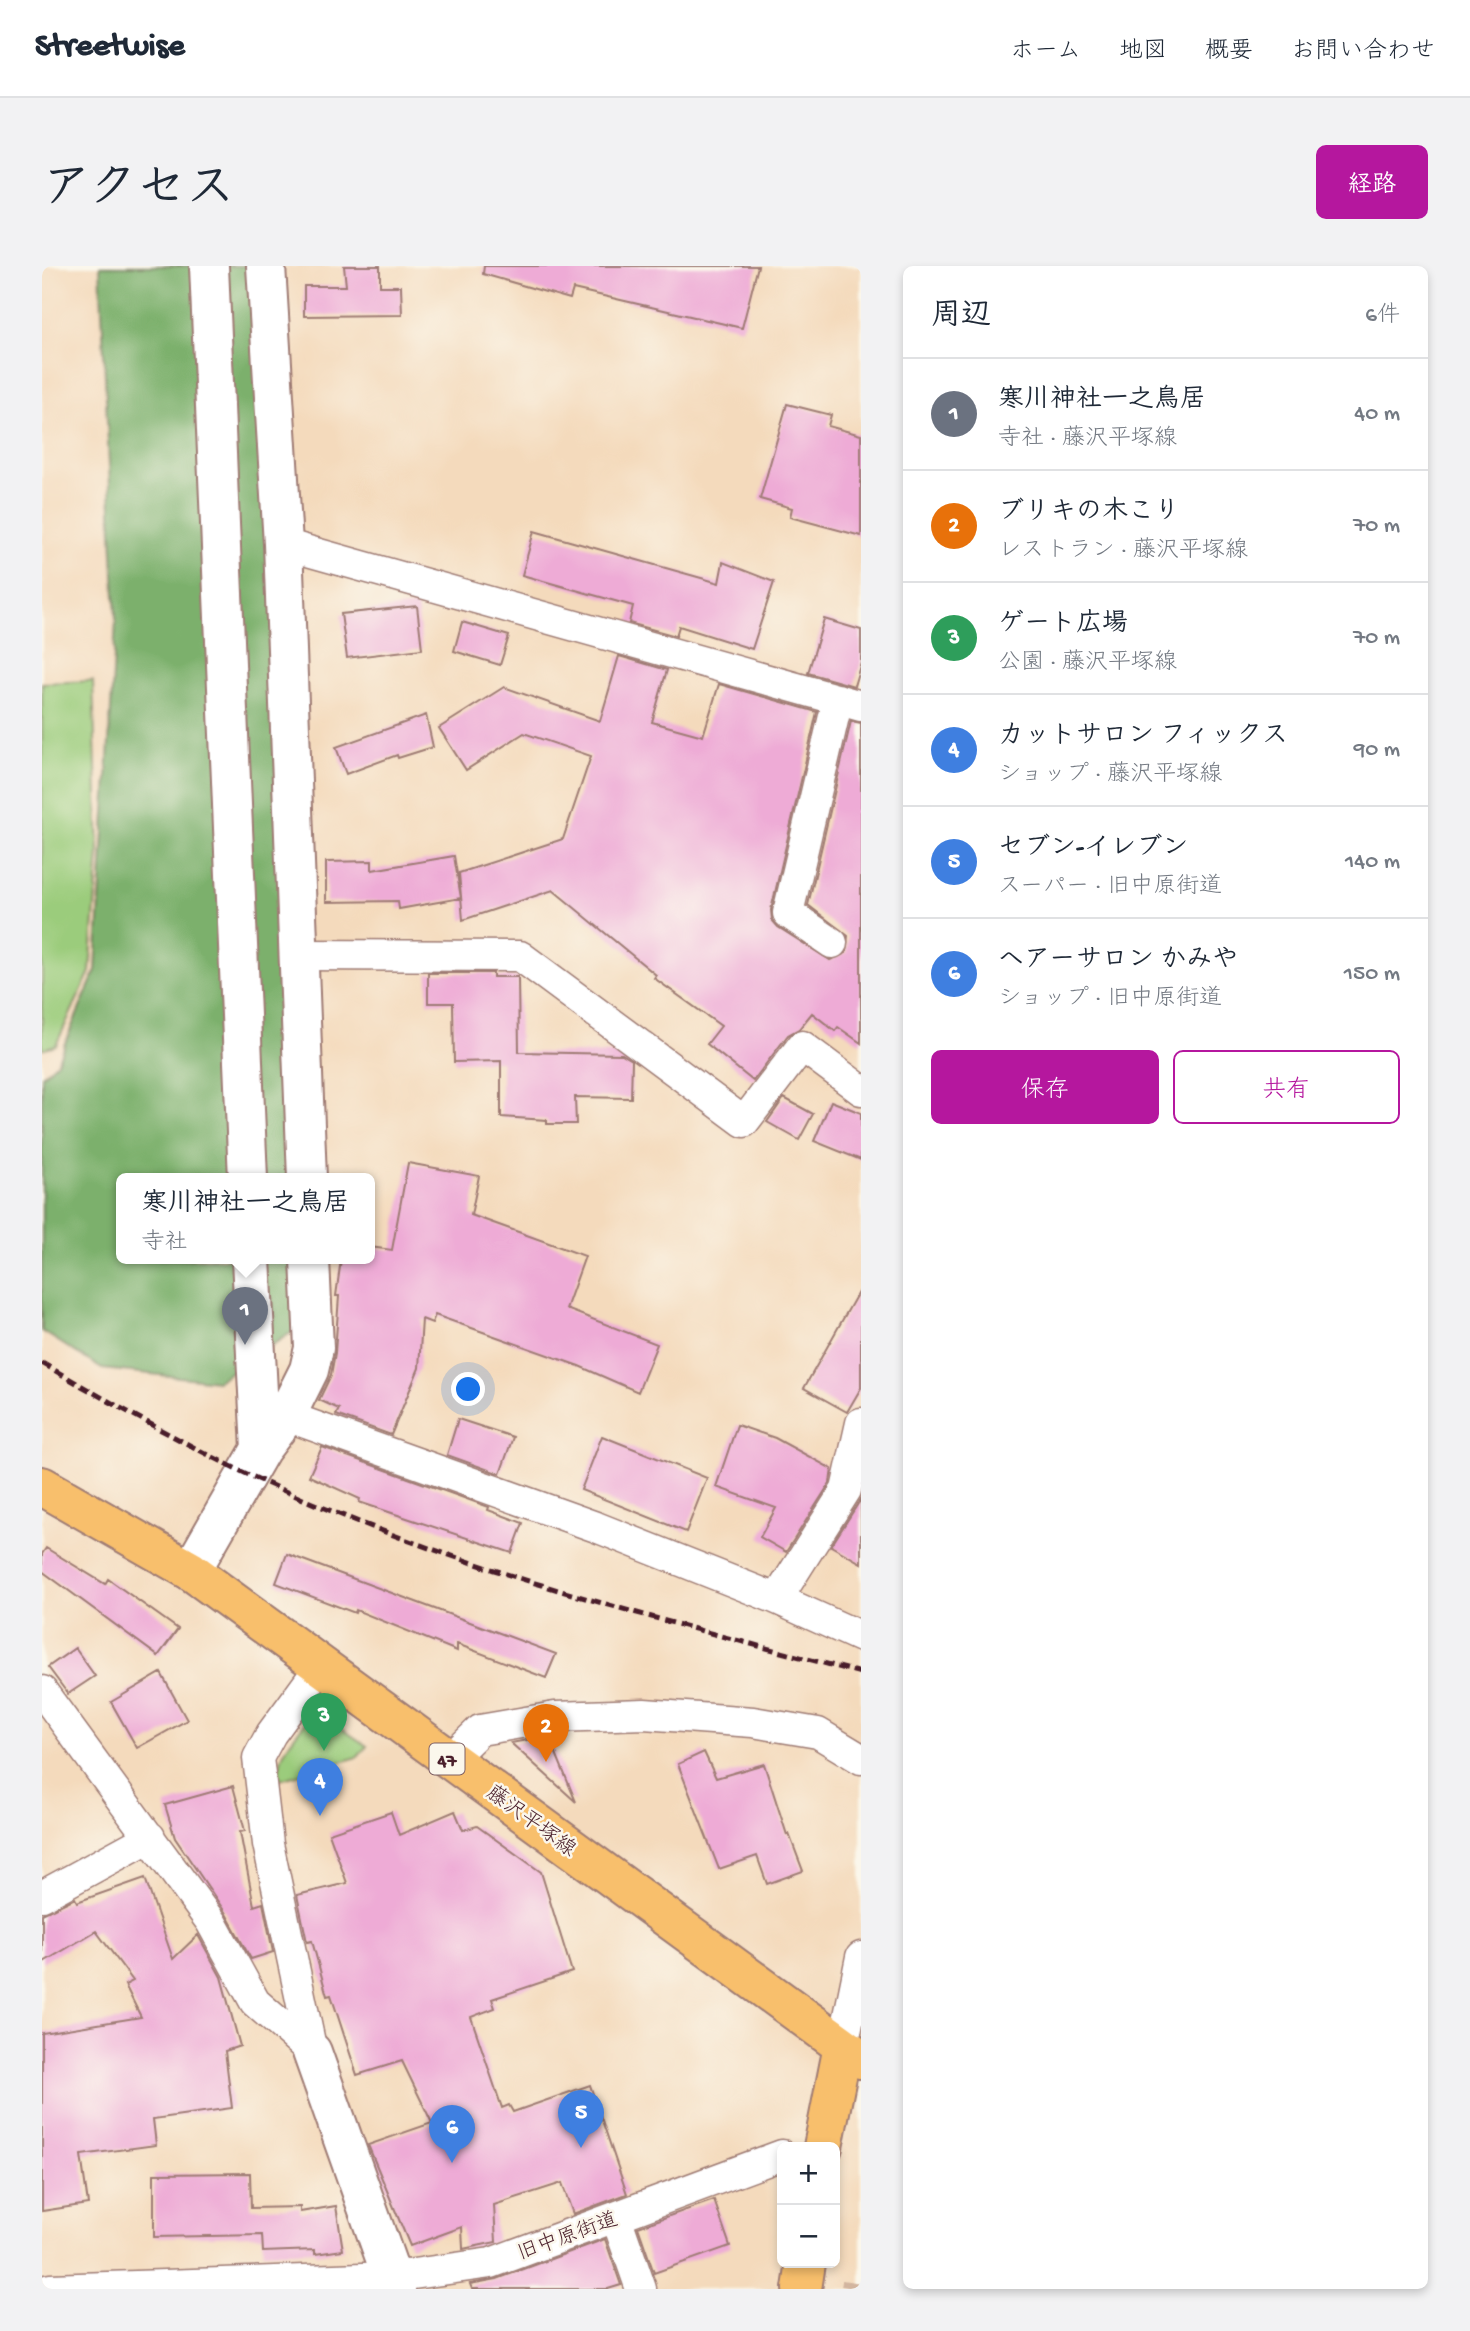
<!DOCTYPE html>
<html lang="ja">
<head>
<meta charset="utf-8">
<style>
	:root { --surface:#fff; --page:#f2f2f3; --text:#1f2937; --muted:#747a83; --line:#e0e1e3; --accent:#b5179e }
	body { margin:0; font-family:"Gochi Hand","Klee One",sans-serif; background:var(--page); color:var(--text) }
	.controls { position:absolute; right:21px; bottom:21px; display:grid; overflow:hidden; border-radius:10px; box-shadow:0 4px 10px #0003 }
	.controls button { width:63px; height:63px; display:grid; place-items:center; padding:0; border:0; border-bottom:2px solid var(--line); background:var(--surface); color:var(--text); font:35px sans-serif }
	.you { position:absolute; left:427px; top:1124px; width:24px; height:24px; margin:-18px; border:5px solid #fff; border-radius:50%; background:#1a73e8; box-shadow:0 0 0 10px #1a73e833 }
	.badge { display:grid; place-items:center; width:46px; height:46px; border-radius:50%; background:var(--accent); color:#fff; font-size:23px; font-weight:700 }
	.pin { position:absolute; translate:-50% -58px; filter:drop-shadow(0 2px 4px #0008) }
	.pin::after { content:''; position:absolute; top:37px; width:24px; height:21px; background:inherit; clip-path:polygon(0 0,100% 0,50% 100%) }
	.popup { position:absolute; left:74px; top:907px; width:259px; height:91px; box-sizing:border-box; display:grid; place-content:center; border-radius:10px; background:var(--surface); filter:drop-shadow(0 2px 5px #0005); font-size:23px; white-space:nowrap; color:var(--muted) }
	.popup b { font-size:26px; color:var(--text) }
	.popup::after { content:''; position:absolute; left:50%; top:100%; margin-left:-14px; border:14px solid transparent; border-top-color:var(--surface) }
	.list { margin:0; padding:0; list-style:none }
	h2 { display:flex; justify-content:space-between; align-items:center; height:91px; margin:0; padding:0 28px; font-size:30px }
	h2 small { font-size:23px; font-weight:400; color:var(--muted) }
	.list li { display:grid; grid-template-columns:46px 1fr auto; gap:21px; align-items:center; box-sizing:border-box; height:112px; padding:0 28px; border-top:2px solid var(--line) }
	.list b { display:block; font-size:26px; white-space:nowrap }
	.list p { margin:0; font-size:23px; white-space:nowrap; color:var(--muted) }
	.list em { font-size:23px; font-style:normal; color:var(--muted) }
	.actions { display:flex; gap:14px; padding:21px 28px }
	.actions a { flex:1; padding:16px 0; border:2px solid var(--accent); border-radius:10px; text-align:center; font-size:24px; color:var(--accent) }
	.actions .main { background:var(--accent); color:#fff }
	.map { position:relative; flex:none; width:819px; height:2023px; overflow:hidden; border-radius:10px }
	header { display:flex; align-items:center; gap:42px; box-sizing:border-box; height:98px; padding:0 35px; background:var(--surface); border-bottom:2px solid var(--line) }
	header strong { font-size:33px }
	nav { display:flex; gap:38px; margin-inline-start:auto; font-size:24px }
	.intro { display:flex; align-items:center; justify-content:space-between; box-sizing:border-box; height:168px; padding:0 42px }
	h1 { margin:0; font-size:49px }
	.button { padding:18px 32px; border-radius:10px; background:var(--accent); color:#fff; font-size:24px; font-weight:700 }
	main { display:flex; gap:42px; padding:0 42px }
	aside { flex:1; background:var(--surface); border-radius:10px; box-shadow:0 4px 10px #0003 }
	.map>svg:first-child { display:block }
	.green { fill:#9bcc7c; stroke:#727654; stroke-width:2 }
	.forest { fill:#7cb06c; stroke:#63684c; stroke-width:2 }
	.building { fill:#eeabd6 }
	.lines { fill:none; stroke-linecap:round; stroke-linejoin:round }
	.primary-tunnel { stroke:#d2b59f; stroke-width:38; stroke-dasharray:38 19; stroke-linecap:butt }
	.minor-casing { stroke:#9f7c74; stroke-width:33 }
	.tertiary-casing { stroke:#9f7c74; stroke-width:42 }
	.primary-casing { stroke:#9f7c74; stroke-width:42 }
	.minor { stroke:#fff; stroke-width:30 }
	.tertiary { stroke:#fff; stroke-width:38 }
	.primary { stroke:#f8bf6c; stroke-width:38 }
	.rail { stroke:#4a1f2b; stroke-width:5; stroke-dasharray:10 5; stroke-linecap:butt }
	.labels { text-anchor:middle; stroke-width:5; stroke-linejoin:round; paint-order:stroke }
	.shield { fill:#fbf7ec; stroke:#7f6065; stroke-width:2 }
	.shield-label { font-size:19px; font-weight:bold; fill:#4a1f2b }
	.street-label { font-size:21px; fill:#4a1f2b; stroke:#fbf7ec }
</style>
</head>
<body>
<header>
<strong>Streetwise</strong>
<nav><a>ホーム</a><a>地図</a><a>概要</a><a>お問い合わせ</a></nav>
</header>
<div class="intro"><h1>アクセス</h1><a class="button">経路</a></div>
<main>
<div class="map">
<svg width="819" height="2023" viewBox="0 0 819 2023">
	<rect width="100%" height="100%" fill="#fbf7ec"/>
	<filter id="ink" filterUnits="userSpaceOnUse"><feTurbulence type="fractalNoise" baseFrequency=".0143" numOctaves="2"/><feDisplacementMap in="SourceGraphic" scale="14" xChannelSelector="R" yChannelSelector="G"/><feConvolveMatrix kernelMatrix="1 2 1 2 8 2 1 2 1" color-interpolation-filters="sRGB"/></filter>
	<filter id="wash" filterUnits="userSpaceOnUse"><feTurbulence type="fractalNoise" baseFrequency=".00686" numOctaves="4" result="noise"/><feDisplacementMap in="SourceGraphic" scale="28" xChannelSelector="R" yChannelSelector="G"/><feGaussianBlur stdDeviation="1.57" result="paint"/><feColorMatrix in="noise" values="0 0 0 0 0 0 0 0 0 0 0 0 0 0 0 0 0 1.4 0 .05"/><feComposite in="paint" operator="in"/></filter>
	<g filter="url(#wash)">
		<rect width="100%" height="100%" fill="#f4dabc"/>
		<!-- green -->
		<path class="green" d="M51,415L57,587L48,706L14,779L0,783V417Z
			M284,1452L325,1480L316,1491L238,1514C234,1488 250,1474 265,1454Z"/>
		<!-- forest -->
		<path class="forest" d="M58,0H216L262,913H79V993H262L261,1059L175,1115L60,1103L0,1065V810L15,796L54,704L74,354Z"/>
		<g id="blocks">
			<!-- building -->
			<path class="building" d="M302,0H338V20H359L360,49L262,50V20H304Z
				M442,0H716L700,62L531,23L528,33L441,8Z
				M745,138L789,149L786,160L819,169V270L748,251L750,242L718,233Z
				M492,265L677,317L681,296L732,316L710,383L637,360L634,370L587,357L591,340L480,309Z
				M375,340L380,383L305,392L299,348Z
				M782,353L819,364V396L812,420L766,407Z
				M420,356L467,370L458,399L412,385Z
				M577,390L625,404L610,456L661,470L677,418L775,446L729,644L730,654L736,661L788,694L804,687L806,670L766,639L809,455L819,457V777L796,761L793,765L770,747L757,763L746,769L711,815L665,778L679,760L612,712L614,709L511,624L421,654L417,607L521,573L549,490L482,467L424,504L397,462L462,421L558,455Z
				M384,449L391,481L356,492L355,489L304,508L294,481Z
				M412,590L419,632L357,643L356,635L284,636V596L330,595V604Z
				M386,707H451V711H476L477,786L580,788L590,794L589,832L533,831L534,858H505V854L459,851V795L412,796L411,737H386Z
				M742,832L771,848L757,874L725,856Z
				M789,835L819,847V894L772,875Z
				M366,897L437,910L429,949L543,990L524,1043L615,1078L596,1126L537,1100L393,1049L390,1057L380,1053L377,1102L349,1169L294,1149L297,1143L277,1134L289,1109L293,1087L297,1030H294L299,993H327V981L350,984Z
				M819,1021V1122L805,1146L762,1122Z
				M416,1153L471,1171L458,1208L405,1189Z
				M695,1159L733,1172L790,1203L788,1217L744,1286L718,1271L734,1242L674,1221Z
				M560,1170L665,1212L644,1266L539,1224Z
				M280,1181L447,1241L446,1244L481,1257L470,1287L317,1236L318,1233L267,1210Z
				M819,1233V1297L789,1280Z
				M4,1282L63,1318L66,1313L136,1363L116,1390L0,1305V1288Z
				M245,1288L514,1388L504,1412L415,1378V1385L314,1344L313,1347L234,1317Z
				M33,1382L53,1410L26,1428L6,1401Z
				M119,1407L145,1454L95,1482L69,1436Z
				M507,1470L534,1536L469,1477Z
				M662,1486L674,1512L722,1498L745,1569L747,1568L761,1605L725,1618L715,1590L677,1603L636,1498Z
				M191,1520L203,1565L198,1566L212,1640L221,1637L231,1686L209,1693L183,1646L133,1572L123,1539Z
				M413,1545L421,1564L435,1560L499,1606L530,1706L450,1733L453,1742L429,1751L460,1842L467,1839L471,1846L548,1819L585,1928L531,1948L520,1917L452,1939L454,1976L421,1983L420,1961L368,1980L326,1879L390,1857L360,1795L315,1809L289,1729L285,1730L270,1675L265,1676L255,1629L305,1617L287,1567L349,1546L357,1569Z
				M103,1612L131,1693L156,1669L179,1711L198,1780L183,1785L190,1842L111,1853L114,1879L39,1889L46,1938L0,1945V1767L99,1751L83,1719L91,1715L54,1665L0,1697V1648L33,1632L35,1636Z
				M208,1907L209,1942L258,1941V1946L294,1940L301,1984L273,1988V1984L221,1986L220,1969L112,1971V1908Z
				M672,1934L688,1980L612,2007L596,1961Z
				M563,1973L579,2019L566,2023H430L428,2018L455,2013Z"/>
		</g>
	</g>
	<g filter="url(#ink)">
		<use href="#blocks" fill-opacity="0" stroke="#9f7c74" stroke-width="2"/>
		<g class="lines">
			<!-- primary-tunnel -->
			<path class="primary-tunnel" d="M818,2023L819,2017"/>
			<defs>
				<path id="minor" d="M241,278L819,440
					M790,677L746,647L796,433
					M256,689L478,690L702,856L760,780L819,824
					M244,1150L554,1261L735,1333L819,1371
					M735,1333L804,1224L819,1157
					M0,1425L169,1656L213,1736L270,1786
					M407,1494L438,1464L513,1451L602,1448L711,1456L776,1467L819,1493
					M0,1630L108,1571
					M801,1780L819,1691
					M270,1786L226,1578L216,1492L229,1468L278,1401
					M574,1951L599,2023
					M8,2023L350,2011L449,1997L740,1889"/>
				<path id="tertiary" d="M167,0L206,913
					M224,0L241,278L265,913
					M209,993L219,1183
					M149,1305L219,1183L244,1150L267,1104L272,1082L268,993
					M270,1786L354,2023"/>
				<path id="primary" d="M0,1220L149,1305L819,1793
					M781,1881L801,1780
					M760,2023L764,1997"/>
			</defs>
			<!-- minor casing -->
			<use href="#minor" class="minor-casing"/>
			<!-- tertiary casing -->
			<use href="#tertiary" class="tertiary-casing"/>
			<!-- primary casing -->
			<use href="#primary" class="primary-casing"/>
			<!-- minor -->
			<use href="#minor" class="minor"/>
			<!-- tertiary -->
			<use href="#tertiary" class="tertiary"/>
			<!-- primary -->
			<use href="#primary" class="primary"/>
			<!-- rail -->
			<path class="rail" d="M0,1097C67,1136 135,1174 205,1208C401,1300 611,1352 819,1407"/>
		</g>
	</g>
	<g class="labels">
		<!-- shield labels -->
		<rect class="shield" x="387.5" y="1477.5" width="35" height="31" rx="5"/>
		<g class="shield-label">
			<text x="405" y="1500">47</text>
		</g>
		<!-- street labels -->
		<g class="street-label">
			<text transform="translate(490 1554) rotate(36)" y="7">藤沢平塚線</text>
			<text transform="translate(525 1969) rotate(-20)" y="7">旧中原街道</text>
		</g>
	</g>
</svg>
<div class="controls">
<button>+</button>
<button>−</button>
</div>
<div class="you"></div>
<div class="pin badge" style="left:203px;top:1079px;background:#6b7280">1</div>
<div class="popup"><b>寒川神社一之鳥居</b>寺社</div>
<div class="pin badge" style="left:504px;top:1496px;background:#e8710a">2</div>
<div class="pin badge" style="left:282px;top:1485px;background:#2e9e5b">3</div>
<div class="pin badge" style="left:278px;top:1550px;background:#3f7fe0">4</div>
<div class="pin badge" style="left:539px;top:1882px;background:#3f7fe0">5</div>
<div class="pin badge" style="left:410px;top:1897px;background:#3f7fe0">6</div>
</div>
<aside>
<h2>周辺<small>6件</small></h2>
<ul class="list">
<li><span class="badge" style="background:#6b7280">1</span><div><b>寒川神社一之鳥居</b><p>寺社 · 藤沢平塚線</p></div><em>40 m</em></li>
<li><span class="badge" style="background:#e8710a">2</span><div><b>ブリキの木こり</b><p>レストラン · 藤沢平塚線</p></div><em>70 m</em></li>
<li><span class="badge" style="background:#2e9e5b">3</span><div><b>ゲート広場</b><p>公園 · 藤沢平塚線</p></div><em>70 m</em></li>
<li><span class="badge" style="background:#3f7fe0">4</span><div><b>カットサロン フィックス</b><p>ショップ · 藤沢平塚線</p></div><em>90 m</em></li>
<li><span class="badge" style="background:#3f7fe0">5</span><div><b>セブン-イレブン</b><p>スーパー · 旧中原街道</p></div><em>140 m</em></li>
<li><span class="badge" style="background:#3f7fe0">6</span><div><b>ヘアーサロン かみや</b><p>ショップ · 旧中原街道</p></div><em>150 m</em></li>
</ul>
<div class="actions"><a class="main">保存</a><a>共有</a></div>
</aside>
</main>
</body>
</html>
